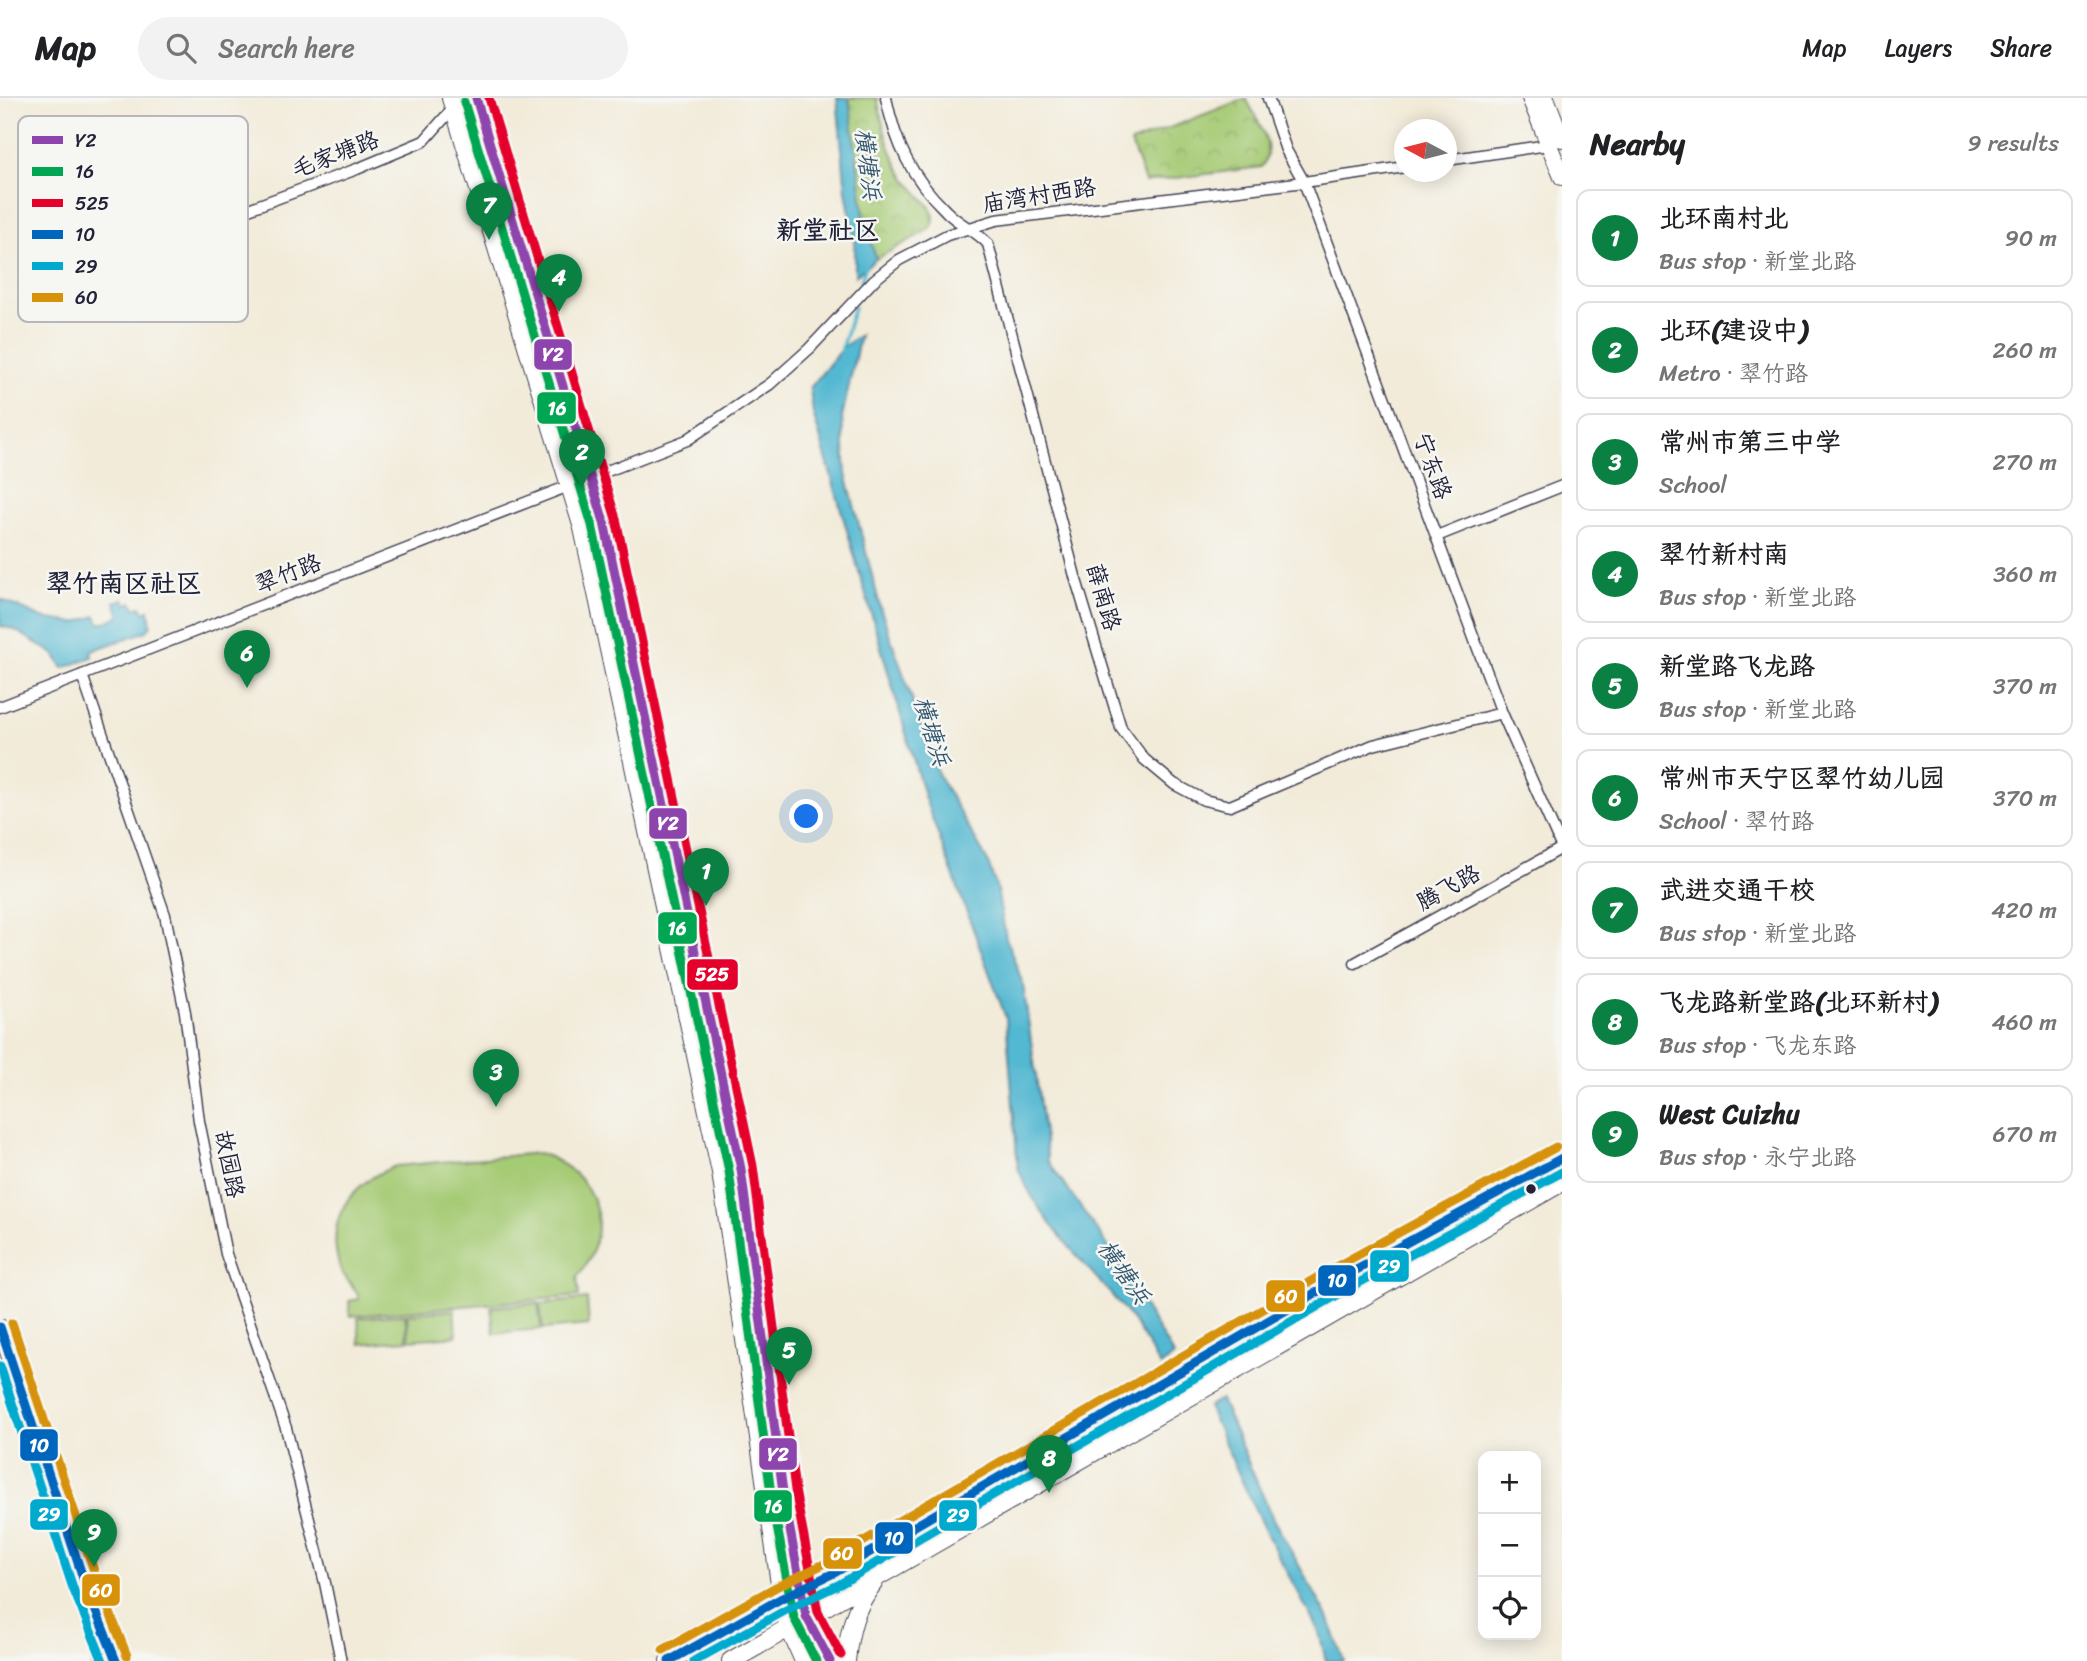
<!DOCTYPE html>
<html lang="en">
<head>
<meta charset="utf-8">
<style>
	:root { --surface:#fff; --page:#f2f2f2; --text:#202124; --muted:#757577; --line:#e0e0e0; --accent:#0b8043 }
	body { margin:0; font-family:Sriracha,"LXGW WenKai TC",sans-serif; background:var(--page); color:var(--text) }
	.controls { position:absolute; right:21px; bottom:21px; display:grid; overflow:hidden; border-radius:14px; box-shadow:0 4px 18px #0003 }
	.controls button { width:63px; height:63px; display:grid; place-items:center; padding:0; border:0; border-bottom:2px solid var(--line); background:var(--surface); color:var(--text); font:35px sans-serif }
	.compass { position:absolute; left:1394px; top:21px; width:63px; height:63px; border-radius:50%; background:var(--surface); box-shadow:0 4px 18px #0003; rotate:277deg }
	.you { position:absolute; left:807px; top:719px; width:24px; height:24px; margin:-18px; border:5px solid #fff; border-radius:50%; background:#1a73e8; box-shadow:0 0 0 10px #1a73e833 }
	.badge { display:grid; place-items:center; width:46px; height:46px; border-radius:50%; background:var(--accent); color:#fff; font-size:23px; font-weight:700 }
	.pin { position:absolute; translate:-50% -58px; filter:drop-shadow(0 2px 4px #0008) }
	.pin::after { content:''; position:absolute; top:37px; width:24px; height:21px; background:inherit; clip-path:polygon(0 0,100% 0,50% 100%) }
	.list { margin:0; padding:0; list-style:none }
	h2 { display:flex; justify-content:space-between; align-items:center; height:91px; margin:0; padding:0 28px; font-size:30px }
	h2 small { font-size:23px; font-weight:400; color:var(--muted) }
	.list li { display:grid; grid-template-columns:46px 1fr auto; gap:21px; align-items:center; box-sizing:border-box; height:98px; margin:0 14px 14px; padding:0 14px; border:2px solid var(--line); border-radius:14px }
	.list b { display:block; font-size:26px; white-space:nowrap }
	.list p { margin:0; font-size:23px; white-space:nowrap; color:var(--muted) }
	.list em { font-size:23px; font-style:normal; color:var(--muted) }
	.icon { flex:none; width:38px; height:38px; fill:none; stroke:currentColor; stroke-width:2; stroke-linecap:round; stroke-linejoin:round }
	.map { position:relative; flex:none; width:1562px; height:1563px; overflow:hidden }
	header { display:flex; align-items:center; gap:42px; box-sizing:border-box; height:98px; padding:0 35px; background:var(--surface); border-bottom:2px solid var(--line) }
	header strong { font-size:33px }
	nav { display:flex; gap:38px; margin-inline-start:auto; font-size:24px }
	.search { width:490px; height:63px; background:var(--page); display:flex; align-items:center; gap:18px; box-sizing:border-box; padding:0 24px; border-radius:38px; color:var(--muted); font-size:26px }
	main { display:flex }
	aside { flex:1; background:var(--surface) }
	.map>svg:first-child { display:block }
	.green { fill:#a6cb75; stroke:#647658; stroke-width:2 }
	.park { fill:url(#park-crowns); stroke:#647658; stroke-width:2 }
	.water { fill:#53b8d1; stroke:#3a6d86; stroke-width:2 }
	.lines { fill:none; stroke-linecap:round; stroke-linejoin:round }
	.stream { stroke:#53b8d1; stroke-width:3.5 }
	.street-casing { stroke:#414053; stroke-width:13 }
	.secondary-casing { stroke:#414053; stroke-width:18 }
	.primary-casing { stroke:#414053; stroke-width:20 }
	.street { stroke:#fff; stroke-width:10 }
	.secondary { stroke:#fff; stroke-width:16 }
	.primary { stroke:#fff; stroke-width:18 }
	.bus-1-casing { stroke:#f6f6f2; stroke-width:14 }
	.bus-2-casing { stroke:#f6f6f2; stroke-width:14 }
	.bus-3-casing { stroke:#f6f6f2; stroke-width:14 }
	.bus-4-casing { stroke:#f6f6f2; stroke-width:14 }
	.bus-5-casing { stroke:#f6f6f2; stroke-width:14 }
	.bus-6-casing { stroke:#f6f6f2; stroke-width:14 }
	.bus-1 { stroke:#8e44ad; stroke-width:9 }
	.bus-2 { stroke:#00a651; stroke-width:9 }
	.bus-3 { stroke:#e4002b; stroke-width:9 }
	.bus-4 { stroke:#0065bd; stroke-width:9 }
	.bus-5 { stroke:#00a9ce; stroke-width:9 }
	.bus-6 { stroke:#d79209; stroke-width:9 }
	.bus-dot { fill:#22223b; stroke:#f6f6f2; stroke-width:2.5 }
	.labels { text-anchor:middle; stroke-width:5; stroke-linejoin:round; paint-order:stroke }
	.street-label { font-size:23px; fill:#22223b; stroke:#f6f6f2 }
	.water-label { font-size:24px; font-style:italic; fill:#335670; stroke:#f6f6f2 }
	.quarter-label { font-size:26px; font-weight:bold; fill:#22223b; stroke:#f6f6f2 }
	.key { fill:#f6f6f2; stroke:#b6b6bb; stroke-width:2 }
	.key-label { font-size:19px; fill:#22223b }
	.line-badge { stroke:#f6f6f2; stroke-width:2.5 }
	.badge-label { font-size:19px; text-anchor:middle; font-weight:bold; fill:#fff }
</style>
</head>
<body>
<header>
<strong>Map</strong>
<div class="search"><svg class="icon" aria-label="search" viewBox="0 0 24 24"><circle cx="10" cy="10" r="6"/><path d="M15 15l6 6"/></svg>Search here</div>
<nav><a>Map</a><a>Layers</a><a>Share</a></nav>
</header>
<main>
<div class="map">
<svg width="1562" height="1563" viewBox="0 0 1562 1563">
	<defs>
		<pattern id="park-crowns" width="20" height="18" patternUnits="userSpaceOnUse" patternTransform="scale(1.75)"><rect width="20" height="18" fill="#a6cb75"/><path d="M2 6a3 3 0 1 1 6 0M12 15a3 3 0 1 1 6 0" fill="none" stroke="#8fae66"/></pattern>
	</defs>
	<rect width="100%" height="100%" fill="#f6f6f2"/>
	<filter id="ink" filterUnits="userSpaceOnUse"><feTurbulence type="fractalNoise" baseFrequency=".0143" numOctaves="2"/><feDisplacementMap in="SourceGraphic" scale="14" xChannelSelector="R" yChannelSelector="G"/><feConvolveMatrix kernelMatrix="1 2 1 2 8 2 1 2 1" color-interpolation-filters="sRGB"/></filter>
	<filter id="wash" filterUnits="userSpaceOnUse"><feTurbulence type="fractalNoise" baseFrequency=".00686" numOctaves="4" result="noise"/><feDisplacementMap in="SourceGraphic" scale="28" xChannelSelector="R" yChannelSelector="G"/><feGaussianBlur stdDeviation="1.57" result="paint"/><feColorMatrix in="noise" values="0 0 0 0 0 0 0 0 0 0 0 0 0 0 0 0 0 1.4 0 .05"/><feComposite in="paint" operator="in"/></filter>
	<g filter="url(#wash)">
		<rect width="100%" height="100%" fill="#f2ebd9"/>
		<!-- green -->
		<path class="green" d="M539,1055C597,1074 617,1131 577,1179L579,1198L350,1218L349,1203L359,1201C358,1190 344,1181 340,1170C324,1119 351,1085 396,1068Z
			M587,1201L589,1227L543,1231L540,1206Z
			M538,1205L541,1231L494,1235L491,1209Z
			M454,1212L456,1238L409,1242L407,1216Z
			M405,1216L407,1242L360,1246L358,1220Z"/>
		<!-- park -->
		<path class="park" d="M849,0H877C883,28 888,54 904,78C912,91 926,100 932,113C936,121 934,127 928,132L876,161L865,125Z
			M1246,0C1255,20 1279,49 1261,69L1145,84L1131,45Z"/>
		<!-- water -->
		<path class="water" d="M837,0H849L865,125L876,161L855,178V143L846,93Z
			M860,237L842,319L846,376L881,512L939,678L987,762L997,791L1006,840L1023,886L1048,1063L1106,1145L1174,1258L1160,1268C1149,1250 1139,1229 1125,1213C1089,1168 1039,1124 1018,1070L1006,920L925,701L813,315L810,290L843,249Z
			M0,501L42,520L75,525L96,518L100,526L120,518L115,504L124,501L126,506L132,504L135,510L141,508L144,514L149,512L151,527L147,533L91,553L92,559L63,570L54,556L13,531L0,528Z
			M1221,1302L1273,1421L1328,1519L1344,1563H1326L1319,1534L1265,1433L1208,1309Z"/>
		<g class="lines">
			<!-- stream -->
			<path class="stream" d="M859,192L866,166
				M841,252L854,209"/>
		</g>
	</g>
	<g filter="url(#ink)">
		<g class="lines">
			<defs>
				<path id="street" d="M886,0C896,47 911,79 946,113C959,127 976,132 988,146L1076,482L1110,594L1121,630L1144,661L1174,686L1204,702L1230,708L1373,647L1502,615
					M1268,0L1286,52L1304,84L1502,615L1562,750
					M1447,62L1548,47L1553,43
					M196,99L231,111L243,113L357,71L424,43L454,9L476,1
					M1437,438L1562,388
					M82,577L165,817L185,914L199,1023L226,1156L286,1330L325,1485L341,1563
					M0,609L687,342L770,286L809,251L874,182L899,162L947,137L996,122L1304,84L1405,69
					M1355,865L1562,750"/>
				<path id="secondary" d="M1530,0L1562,79
					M1546,0L1562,41
					M0,1229L85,1486L116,1563
					M97,1536L104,1563"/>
				<path id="primary" d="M451,0L583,430L721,1074L782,1500L789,1529L804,1563
					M476,0L604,424L741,1071L783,1394L806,1518L830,1563
					M669,1563L782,1500L834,1475L1338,1182L1562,1060
					M731,1563L1562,1084
					M846,1563C849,1533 855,1508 874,1484"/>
			</defs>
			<!-- street casing -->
			<use href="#street" class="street-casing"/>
			<!-- secondary casing -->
			<use href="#secondary" class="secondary-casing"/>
			<!-- primary casing -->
			<use href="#primary" class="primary-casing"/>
			<!-- street -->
			<use href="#street" class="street"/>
			<!-- secondary -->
			<use href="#secondary" class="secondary"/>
			<!-- primary -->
			<use href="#primary" class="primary"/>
			<defs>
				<path id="bus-1" d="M476,0L604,424L741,1071L783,1394L806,1518L830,1563"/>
				<path id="bus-2" d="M464,4L592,427L729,1073L771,1396L794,1520L816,1563"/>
				<path id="bus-3" d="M489,0L616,421L753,1068L795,1392L818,1514L841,1557"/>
				<path id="bus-4" d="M0,1229L85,1486L116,1563
					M669,1563L782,1500L834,1475L1338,1182L1562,1060"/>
				<path id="bus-5" d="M0,1268L73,1490L103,1563
					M694,1563L788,1511L840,1486L1344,1193L1562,1074"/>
				<path id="bus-6" d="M12,1225L97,1482L127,1558
					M663,1552L776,1489L828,1464L1332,1171L1556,1049"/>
			</defs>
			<!-- bus-1 casing -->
			<use href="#bus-1" class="bus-1-casing"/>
			<!-- bus-2 casing -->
			<use href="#bus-2" class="bus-2-casing"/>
			<!-- bus-3 casing -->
			<use href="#bus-3" class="bus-3-casing"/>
			<!-- bus-4 casing -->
			<use href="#bus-4" class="bus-4-casing"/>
			<!-- bus-5 casing -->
			<use href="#bus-5" class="bus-5-casing"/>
			<!-- bus-6 casing -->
			<use href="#bus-6" class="bus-6-casing"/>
			<!-- bus-1 -->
			<use href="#bus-1" class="bus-1"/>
			<!-- bus-2 -->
			<use href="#bus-2" class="bus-2"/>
			<!-- bus-3 -->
			<use href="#bus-3" class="bus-3"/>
			<!-- bus-4 -->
			<use href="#bus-4" class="bus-4"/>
			<!-- bus-5 -->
			<use href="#bus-5" class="bus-5"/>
			<!-- bus-6 -->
			<use href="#bus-6" class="bus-6"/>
		</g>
	</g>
	<!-- markers -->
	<circle class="bus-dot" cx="1531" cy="1091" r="6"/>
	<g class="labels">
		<!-- street labels -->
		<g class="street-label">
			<text transform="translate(335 56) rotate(-21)" y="8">毛家塘路</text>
			<text transform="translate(1039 97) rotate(-9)" y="8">庙湾村西路</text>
			<text transform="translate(1433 368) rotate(70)" y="8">宁东路</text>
			<text transform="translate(288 475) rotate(-21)" y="8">翠竹路</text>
			<text transform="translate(1104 499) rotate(74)" y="8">薛南路</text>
			<text transform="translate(1448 789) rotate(-29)" y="8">腾飞路</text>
			<text transform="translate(230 1066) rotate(79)" y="8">故园路</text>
		</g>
		<!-- water labels -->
		<g class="water-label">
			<text transform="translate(868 66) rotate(83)" y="8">横塘浜</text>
			<text transform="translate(932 633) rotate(73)" y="8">横塘浜</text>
			<text transform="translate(1124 1174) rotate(55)" y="8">横塘浜</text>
		</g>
		<!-- quarter labels -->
		<g class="quarter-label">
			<text x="828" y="141">新堂社区</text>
			<text x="124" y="494">翠竹南区社区</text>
		</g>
	</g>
	<!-- legend -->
	<rect x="18" y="18" width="230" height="206" rx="10" class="key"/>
	<rect x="32" y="38" width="31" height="8" fill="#8e44ad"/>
	<rect x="32" y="69" width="31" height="9" fill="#00a651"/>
	<rect x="32" y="101" width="31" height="8" fill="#e4002b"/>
	<rect x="32" y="132" width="31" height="9" fill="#0065bd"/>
	<rect x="32" y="164" width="31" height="8" fill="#00a9ce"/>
	<rect x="32" y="195" width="31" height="9" fill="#d79209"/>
	<g class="key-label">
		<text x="75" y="49">Y2</text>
		<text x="75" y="80">16</text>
		<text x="75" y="112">525</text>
		<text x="75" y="143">10</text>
		<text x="75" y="175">29</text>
		<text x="75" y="206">60</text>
	</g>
	<g class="line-badge">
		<rect x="533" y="240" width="40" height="33" rx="7" fill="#8e44ad"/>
		<rect x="536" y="293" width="41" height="34" rx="7" fill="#00a651"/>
		<rect x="648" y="709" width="40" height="33" rx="7" fill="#8e44ad"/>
		<rect x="657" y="813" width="41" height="34" rx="7" fill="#00a651"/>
		<rect x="686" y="860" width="53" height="33" rx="7" fill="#e4002b"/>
		<rect x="1369" y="1151" width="41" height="34" rx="7" fill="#00a9ce"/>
		<rect x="1317" y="1166" width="40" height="33" rx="7" fill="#0065bd"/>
		<rect x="1265" y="1181" width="41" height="34" rx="7" fill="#d79209"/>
		<rect x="19" y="1330" width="40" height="34" rx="7" fill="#0065bd"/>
		<rect x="758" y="1339" width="40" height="34" rx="7" fill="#8e44ad"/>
		<rect x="753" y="1391" width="40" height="34" rx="7" fill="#00a651"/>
		<rect x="29" y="1400" width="40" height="33" rx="7" fill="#00a9ce"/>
		<rect x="938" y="1401" width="40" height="33" rx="7" fill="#00a9ce"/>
		<rect x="874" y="1423" width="40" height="34" rx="7" fill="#0065bd"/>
		<rect x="822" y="1439" width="41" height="33" rx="7" fill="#d79209"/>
		<rect x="81" y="1475" width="40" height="34" rx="7" fill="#d79209"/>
	</g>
	<g class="badge-label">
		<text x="553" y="263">Y2</text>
		<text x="557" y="317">16</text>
		<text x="668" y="732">Y2</text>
		<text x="677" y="837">16</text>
		<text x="712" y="883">525</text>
		<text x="1389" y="1175">29</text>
		<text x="1337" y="1189">10</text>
		<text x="1286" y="1205">60</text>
		<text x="39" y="1354">10</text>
		<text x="778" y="1363">Y2</text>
		<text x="773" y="1415">16</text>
		<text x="49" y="1423">29</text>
		<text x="958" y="1424">29</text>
		<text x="894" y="1447">10</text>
		<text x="842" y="1462">60</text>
		<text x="101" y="1499">60</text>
	</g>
</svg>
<div class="controls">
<button>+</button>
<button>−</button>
<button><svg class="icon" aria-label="locate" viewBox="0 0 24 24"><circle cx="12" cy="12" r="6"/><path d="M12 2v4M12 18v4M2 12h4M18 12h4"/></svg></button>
</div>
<svg class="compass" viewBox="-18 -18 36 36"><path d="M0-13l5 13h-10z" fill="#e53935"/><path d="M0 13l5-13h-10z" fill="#757577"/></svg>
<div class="you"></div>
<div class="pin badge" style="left:706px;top:808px">1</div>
<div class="pin badge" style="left:582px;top:389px">2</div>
<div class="pin badge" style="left:496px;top:1009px">3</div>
<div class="pin badge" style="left:559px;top:214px">4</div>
<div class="pin badge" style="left:789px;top:1287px">5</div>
<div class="pin badge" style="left:247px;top:590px">6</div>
<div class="pin badge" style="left:489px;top:142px">7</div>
<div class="pin badge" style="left:1049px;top:1395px">8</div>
<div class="pin badge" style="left:94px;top:1469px">9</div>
</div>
<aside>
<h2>Nearby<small>9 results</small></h2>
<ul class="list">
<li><span class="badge">1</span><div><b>北环南村北</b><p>Bus stop · 新堂北路</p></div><em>90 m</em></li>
<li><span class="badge">2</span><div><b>北环(建设中)</b><p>Metro · 翠竹路</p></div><em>260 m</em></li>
<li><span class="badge">3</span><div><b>常州市第三中学</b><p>School</p></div><em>270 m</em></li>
<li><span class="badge">4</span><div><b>翠竹新村南</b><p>Bus stop · 新堂北路</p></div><em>360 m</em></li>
<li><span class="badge">5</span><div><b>新堂路飞龙路</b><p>Bus stop · 新堂北路</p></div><em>370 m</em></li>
<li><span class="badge">6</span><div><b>常州市天宁区翠竹幼儿园</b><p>School · 翠竹路</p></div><em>370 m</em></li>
<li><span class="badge">7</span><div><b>武进交通干校</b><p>Bus stop · 新堂北路</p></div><em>420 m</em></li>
<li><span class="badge">8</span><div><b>飞龙路新堂路(北环新村)</b><p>Bus stop · 飞龙东路</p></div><em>460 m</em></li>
<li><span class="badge">9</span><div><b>West Cuizhu</b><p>Bus stop · 永宁北路</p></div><em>670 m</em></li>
</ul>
</aside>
</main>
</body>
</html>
